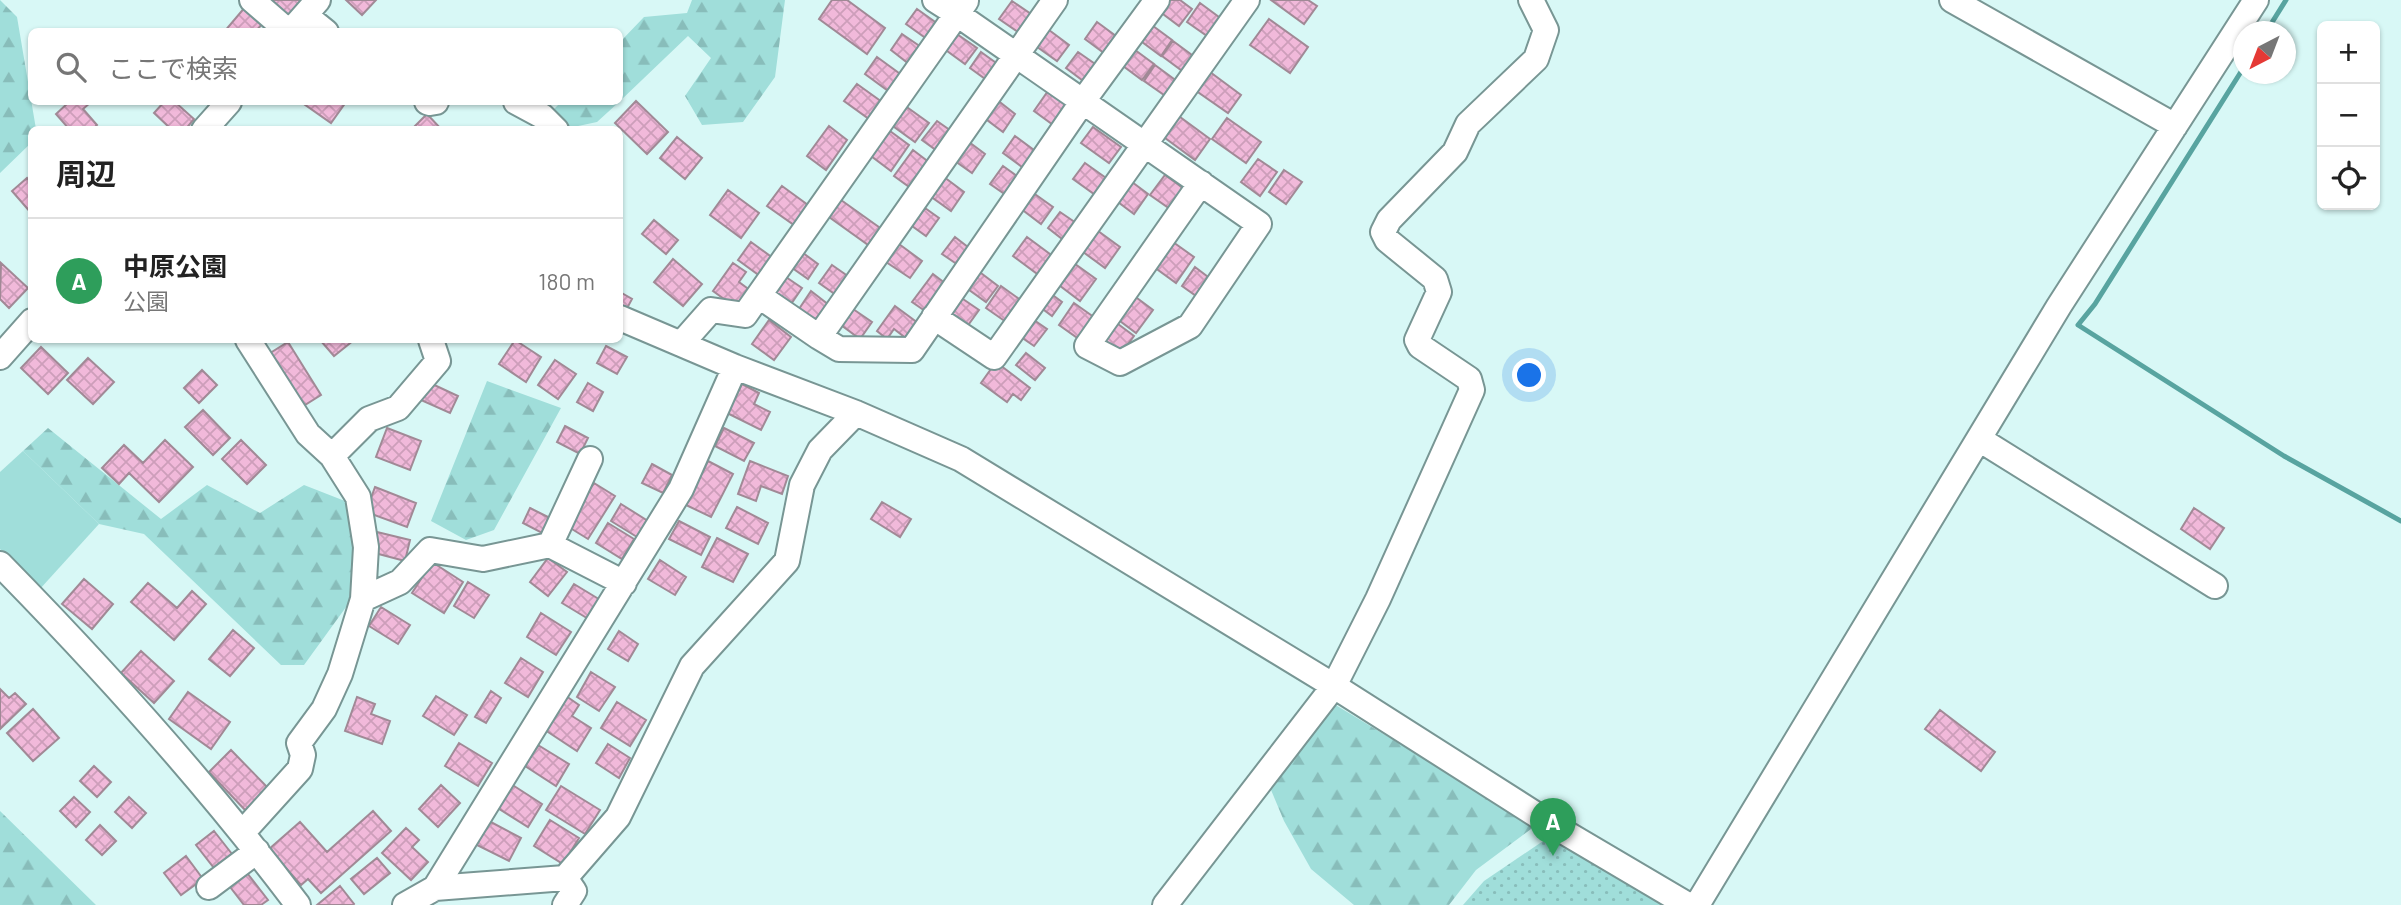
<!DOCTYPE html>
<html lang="ja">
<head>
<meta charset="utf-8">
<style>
	:root { --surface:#fff; --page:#f6f6f6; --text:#222; --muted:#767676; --line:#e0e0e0; --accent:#0b8043 }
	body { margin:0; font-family:Barlow,"Noto Sans JP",sans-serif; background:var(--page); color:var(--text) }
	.controls { position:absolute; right:21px; top:21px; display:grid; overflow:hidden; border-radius:10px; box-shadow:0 2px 5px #0004 }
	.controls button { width:63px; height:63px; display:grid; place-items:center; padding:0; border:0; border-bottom:2px solid var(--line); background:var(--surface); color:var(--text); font:35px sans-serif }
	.compass { position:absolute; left:2233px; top:21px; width:63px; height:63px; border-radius:50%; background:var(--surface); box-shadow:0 2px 5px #0004; rotate:222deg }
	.you { position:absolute; left:1530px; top:376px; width:24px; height:24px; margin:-18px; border:5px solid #fff; border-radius:50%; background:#1a73e8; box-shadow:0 0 0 10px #1a73e833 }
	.badge { display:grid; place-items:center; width:46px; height:46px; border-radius:50%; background:var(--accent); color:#fff; font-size:23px; font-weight:700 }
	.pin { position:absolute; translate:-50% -58px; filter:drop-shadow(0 2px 4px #0008) }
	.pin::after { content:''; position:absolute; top:37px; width:24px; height:21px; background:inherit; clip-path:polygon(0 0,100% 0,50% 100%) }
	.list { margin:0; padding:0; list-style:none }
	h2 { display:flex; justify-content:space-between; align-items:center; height:91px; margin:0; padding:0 28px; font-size:30px }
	h2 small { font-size:23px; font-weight:400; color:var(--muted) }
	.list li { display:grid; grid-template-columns:46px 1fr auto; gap:21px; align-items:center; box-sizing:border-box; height:126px; padding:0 28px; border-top:2px solid var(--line) }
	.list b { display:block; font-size:26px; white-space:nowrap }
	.list p { margin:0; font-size:23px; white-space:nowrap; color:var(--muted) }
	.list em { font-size:23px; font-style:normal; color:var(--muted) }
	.icon { flex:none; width:38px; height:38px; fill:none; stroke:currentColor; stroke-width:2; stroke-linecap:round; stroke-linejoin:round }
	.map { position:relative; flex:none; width:2401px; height:905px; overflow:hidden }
	.search { position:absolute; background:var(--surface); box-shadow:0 2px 5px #0004; left:28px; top:28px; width:595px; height:77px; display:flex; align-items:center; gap:18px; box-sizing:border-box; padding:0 24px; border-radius:10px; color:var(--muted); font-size:26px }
	.panel { position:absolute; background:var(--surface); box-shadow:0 2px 5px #0004; left:28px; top:126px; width:595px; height:217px; border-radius:10px }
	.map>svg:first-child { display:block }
	.grass { fill:#a0deda }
	.forest { fill:url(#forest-firs) }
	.park { fill:url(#park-dots) }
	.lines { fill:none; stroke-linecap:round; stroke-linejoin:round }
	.stream { stroke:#58a4a0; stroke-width:5 }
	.building { fill:url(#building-cross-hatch); stroke:#a18996; stroke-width:2 }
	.minor-casing { stroke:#789694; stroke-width:28 }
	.minor { stroke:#fff; stroke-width:24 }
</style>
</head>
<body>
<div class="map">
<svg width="2401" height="905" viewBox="0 0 2401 905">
	<defs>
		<pattern id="forest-firs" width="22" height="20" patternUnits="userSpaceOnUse" patternTransform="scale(1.75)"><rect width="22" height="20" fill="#a0deda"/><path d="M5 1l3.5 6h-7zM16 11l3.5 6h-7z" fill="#88bdba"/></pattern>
		<pattern id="park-dots" width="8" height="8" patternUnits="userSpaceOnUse" patternTransform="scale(1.75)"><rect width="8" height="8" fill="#a0deda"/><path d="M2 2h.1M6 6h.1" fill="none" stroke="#88bdba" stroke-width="1.8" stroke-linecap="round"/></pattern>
		<pattern id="building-cross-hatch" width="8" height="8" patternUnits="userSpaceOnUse" patternTransform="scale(1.75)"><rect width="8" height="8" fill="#f1b9da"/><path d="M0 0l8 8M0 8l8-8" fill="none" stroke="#cd9eba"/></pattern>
	</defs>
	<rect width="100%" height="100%" fill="#d8f8f6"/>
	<!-- grass -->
	<path class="grass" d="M23,451L99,524L39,590L0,549V472Z"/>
	<!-- forest -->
	<path class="forest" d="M0,0L17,17L36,129L32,130L31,143L0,173Z
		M692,0H785L775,77L743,122L702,125L685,96L711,58L688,36L620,101V42L644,17L687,13Z
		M561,102H619L597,122L564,129L554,109Z
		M487,381L561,408L494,530L466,540L431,521Z
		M48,428L161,519L207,485L260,513L304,485L350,503L355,547L349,603L304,665H281L144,534L99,524L23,451Z
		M1334,704L1535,826L1476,870L1449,905H1354L1311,869L1284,821L1269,785Z
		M0,811L96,905H0Z"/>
	<!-- park -->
	<path class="park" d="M1552,835L1667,905H1463L1484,881Z"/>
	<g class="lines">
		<!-- stream -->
		<path class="stream" d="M2266,32L2286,0
			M2244,67L2095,304L2078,325L2284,456L2401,521"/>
	</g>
	<!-- building -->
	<path class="building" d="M263,0H303L285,20Z
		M346,0H376L362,15Z
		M832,0H847L885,28L867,54L819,19Z
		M1167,0H1180L1192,9L1179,26L1159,11Z
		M1271,0H1308L1317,6L1304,24Z
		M1012,1L1034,16L1021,34L999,19Z
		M1200,3L1223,20L1210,38L1187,22Z
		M246,6L264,22L255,32H224Z
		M917,9L938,24L927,39L906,24Z
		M1269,19L1308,47L1290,73L1250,45Z
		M1097,22L1120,39L1108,56L1085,39Z
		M1149,23L1172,40L1161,56L1138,39Z
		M1045,27L1069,45L1057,61L1033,44Z
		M954,32L977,48L965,64L943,48Z
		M902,34L921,47L909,64L891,50Z
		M1173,41L1196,58L1185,73L1162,56Z
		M1131,47L1154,64L1142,80L1119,63Z
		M981,52L999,65L988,81L970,68Z
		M1078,52L1098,66L1086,83L1066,68Z
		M877,57L903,76L891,93L865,74Z
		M1155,65L1178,82L1167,97L1144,81Z
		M1206,69L1241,95L1228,113L1192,88Z
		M857,84L882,102L869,119L844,101Z
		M1048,91L1070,107L1056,127L1034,111Z
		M996,99L1015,114L1003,132L983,117Z
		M636,101L668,132L647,154L615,123Z
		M69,102H91L83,109L97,125L92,130H70L56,114Z
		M164,102H175L194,119L185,130H172L154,113Z
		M306,102H346L331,123L304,104Z
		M904,105L929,123L915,142L890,124Z
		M427,114L442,130H411Z
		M1176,114L1210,139L1195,160L1161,135Z
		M1227,118L1261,142L1246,163L1212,139Z
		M937,121L954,133L940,153L922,140Z
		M829,126L847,140L826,170L807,156Z
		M1093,127L1121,147L1109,163L1081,143Z
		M890,131L909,145L891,171L871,156Z
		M1015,136L1038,153L1026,170L1003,153Z
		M677,137L702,158L685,179L660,158Z
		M969,142L985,154L972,173L955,161Z
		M913,150L930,163L912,189L894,176Z
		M1258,159L1277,172L1260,196L1241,182Z
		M1085,163L1106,178L1094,194L1073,179Z
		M1003,166L1021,179L1009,197L990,184Z
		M1284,170L1302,182L1286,204L1269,192Z
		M1165,175L1187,191L1173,211L1150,195Z
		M944,177L964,192L951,211L930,196Z
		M27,178L32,184V214L12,191Z
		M1128,179L1148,194L1134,214L1114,199Z
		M782,186L808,205L794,225L767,206Z
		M728,190L759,213L741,238L710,215Z
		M1032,192L1053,207L1041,224L1020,208Z
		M841,200L883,230L871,247L829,217Z
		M925,208L939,218L926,236L912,226Z
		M1060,212L1079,225L1066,242L1048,228Z
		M654,220L678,240L666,254L642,234Z
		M1094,228L1120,247L1105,268L1079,249Z
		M955,237L973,251L961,267L942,254Z
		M1027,237L1054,257L1040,276L1013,256Z
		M751,242L773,258L760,276L738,260Z
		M1173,242L1194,257L1176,283L1154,267Z
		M899,244L922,261L910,278L886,262Z
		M799,250L818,264L808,279L788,265Z
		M673,259L702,284L683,306L654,282Z
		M1071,261L1096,279L1080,301L1055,282Z
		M1,263L28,288L9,308L0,299Z
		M733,263L746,272L739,282L751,291L738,309L713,291Z
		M832,265L852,279L839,297L819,283Z
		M1195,267L1212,280L1199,298L1182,286Z
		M977,270L998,286L986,302L965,287Z
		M933,274L946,284L925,311L912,302Z
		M783,275L802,288L789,307L770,293Z
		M1001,286L1022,301L1006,322L986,308Z
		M811,291L829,305L815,325L797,312Z
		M620,292L632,299L624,314L620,311Z
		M1050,293L1062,302L1052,316L1040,307Z
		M1133,295L1153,310L1136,333L1116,318Z
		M960,297L979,310L966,328L947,315Z
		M1074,303L1098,320L1083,342L1059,325Z
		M895,306L918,323L907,339L894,329L887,339L877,331Z
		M853,309L872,322L860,339L841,325Z
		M1031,318L1047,329L1034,346L1018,335Z
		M769,320L791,337L774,360L752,344Z
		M1114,321L1134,336L1120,355L1100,340Z
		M323,340H354L334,356L321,341Z
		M515,340L541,357L526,382L499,364Z
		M288,342L321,395L300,408L267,355Z
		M606,346L627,357L617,374L597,363Z
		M41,347L68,373L48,394L21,368Z
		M1026,353L1045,368L1035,380L1016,365Z
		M88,358L114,382L93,404L67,380Z
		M555,360L576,374L558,399L538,385Z
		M996,362L1030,388L1021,400L1013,394L1007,402L981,383Z
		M202,370L217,385L199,403L184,388Z
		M430,383L458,396L450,413L421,400Z
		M588,383L603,392L593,411L577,402Z
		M742,384L759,393L754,404L770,412L761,430L727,413Z
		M203,410L230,438L213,455L185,427Z
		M565,426L588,438L580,454L557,442Z
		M387,428L421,441L410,470L376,457Z
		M724,428L754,443L744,461L715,446Z
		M165,440L193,467L159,502L129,473L119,484L102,468L124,445L143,463Z
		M241,440L266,465L247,484L222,459Z
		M708,461L733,474L711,517L686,505Z
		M750,461L788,476L782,494L761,486L756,501L738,494Z
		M652,464L672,475L663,493L642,483Z
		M594,483L615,496L588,539L567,526Z
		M375,487L416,503L407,527L366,512Z
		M882,502L911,519L900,537L871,519Z
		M621,504L648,521L637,537L611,521Z
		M737,507L768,523L758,544L726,528Z
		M530,508L552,519L544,534L523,523Z
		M2194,508L2224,528L2210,549L2181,529Z
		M679,521L710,537L701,555L669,539Z
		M608,523L634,539L622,559L596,543Z
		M377,532L410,540L405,561L371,552Z
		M717,538L748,554L733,582L702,567Z
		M548,558L567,572L548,596L530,582Z
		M660,560L686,577L675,595L648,579Z
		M432,562L463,582L444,613L412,593Z
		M84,579L113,604L92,629L62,604Z
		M468,582L489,595L474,618L454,606Z
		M148,583L177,608L192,591L206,604L174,640L131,602Z
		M574,584L602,601L590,620L562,603Z
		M381,607L410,625L398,644L369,626Z
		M541,613L571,632L556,655L527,637Z
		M233,630L254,648L230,676L209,659Z
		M619,631L638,644L628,661L608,649Z
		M141,651L174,681L154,703L121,673Z
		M521,658L543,672L528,697L505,683Z
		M591,672L615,687L599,711L577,697Z
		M0,689L9,698L15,693L26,704L0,729Z
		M491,691L501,698L486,723L475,717Z
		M188,692L230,722L211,749L169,719Z
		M436,696L467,715L454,735L423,716Z
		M566,696L579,705L572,716L591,728L577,751L545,730Z
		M357,697L375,704L371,714L390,721L382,744L345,731Z
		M617,702L646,720L630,746L601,728Z
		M33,709L59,738L33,761L7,733Z
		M1940,710L1995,752L1981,771L1925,729Z
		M459,743L492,763L478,786L445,766Z
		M608,744L630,758L619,778L596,763Z
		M538,745L569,764L556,786L525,766Z
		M231,750L269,789L246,811L209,772Z
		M94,766L111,782L97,797L80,781Z
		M511,784L542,804L528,827L496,807Z
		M441,785L460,803L438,827L419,809Z
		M561,786L600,810L585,834L546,810Z
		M74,797L90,812L76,827L60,811Z
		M129,797L146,813L132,828L115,812Z
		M373,811L391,831L321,893L308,879L301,885L269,849L300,822L327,852Z
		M487,820L521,838L509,861L475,844Z
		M550,820L579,838L563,864L534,846Z
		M100,825L116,841L102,855L86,840Z
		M406,828L419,840L412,847L428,862L411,880L382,853Z
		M214,831L232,854L214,868L196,845Z
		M186,856L203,879L181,895L164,873Z
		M377,858L390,873L364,894L351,879Z
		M244,869L268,900L261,905H244L227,883Z
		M340,886L354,904L353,905H317Z"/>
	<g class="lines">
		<defs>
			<path id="minor" d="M252,0L289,32
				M935,0L957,14L1259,224L1190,326L1120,363L1087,346L1201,183
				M1952,0L2175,126
				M305,15L326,32
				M290,32L318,0
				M427,102L430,103L436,102
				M516,102L542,116L556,130
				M204,130L229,102
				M759,296L819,337L1055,0
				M934,317L994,357L1247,0
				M620,318L735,367L856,413L961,459L1334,686L1554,826L1688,905
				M819,337L839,349L912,350L1083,101L1157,0
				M681,344L711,310L745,315L966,1
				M0,357L32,321
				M1979,439L2215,586
				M332,456L369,419L398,408L438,361L431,340
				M550,545L590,459
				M0,564C106,672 207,784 298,905
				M363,599L400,582L430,550L483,559L550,545L624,583
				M243,832L300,769L303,755L299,743L324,709L340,674L363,599L366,547L358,497L332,456L308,434L248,340
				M565,878L618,817L692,666L787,561L802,485L820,450L856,413
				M209,887L257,851
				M435,888L565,878L574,891L565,905
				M405,905L435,888L681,489L735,367
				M1165,905L1334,686L1378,599L1472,390L1469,379L1420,346L1417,340L1439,292L1435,279L1387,240L1383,232L1389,220L1455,152L1468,124L1536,59L1546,30L1531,0
				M1697,905L2059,306L2256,0"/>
		</defs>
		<!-- minor casing -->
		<use href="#minor" class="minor-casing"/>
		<!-- minor -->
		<use href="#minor" class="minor"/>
	</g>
</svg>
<div class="controls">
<button>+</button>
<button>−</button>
<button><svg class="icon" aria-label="locate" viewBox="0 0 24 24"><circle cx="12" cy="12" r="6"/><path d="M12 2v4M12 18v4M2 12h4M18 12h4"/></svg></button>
</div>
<svg class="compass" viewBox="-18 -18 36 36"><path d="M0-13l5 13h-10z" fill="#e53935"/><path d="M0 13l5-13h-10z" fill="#767676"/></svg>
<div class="you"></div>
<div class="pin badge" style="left:1553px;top:856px;background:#2e9e5b">A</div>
<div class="search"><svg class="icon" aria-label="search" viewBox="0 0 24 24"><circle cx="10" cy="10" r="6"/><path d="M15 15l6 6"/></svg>ここで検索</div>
<section class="panel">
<h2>周辺<small></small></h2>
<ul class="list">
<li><span class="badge" style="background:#2e9e5b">A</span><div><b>中原公園</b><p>公園</p></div><em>180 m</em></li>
</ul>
</section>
</div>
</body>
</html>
